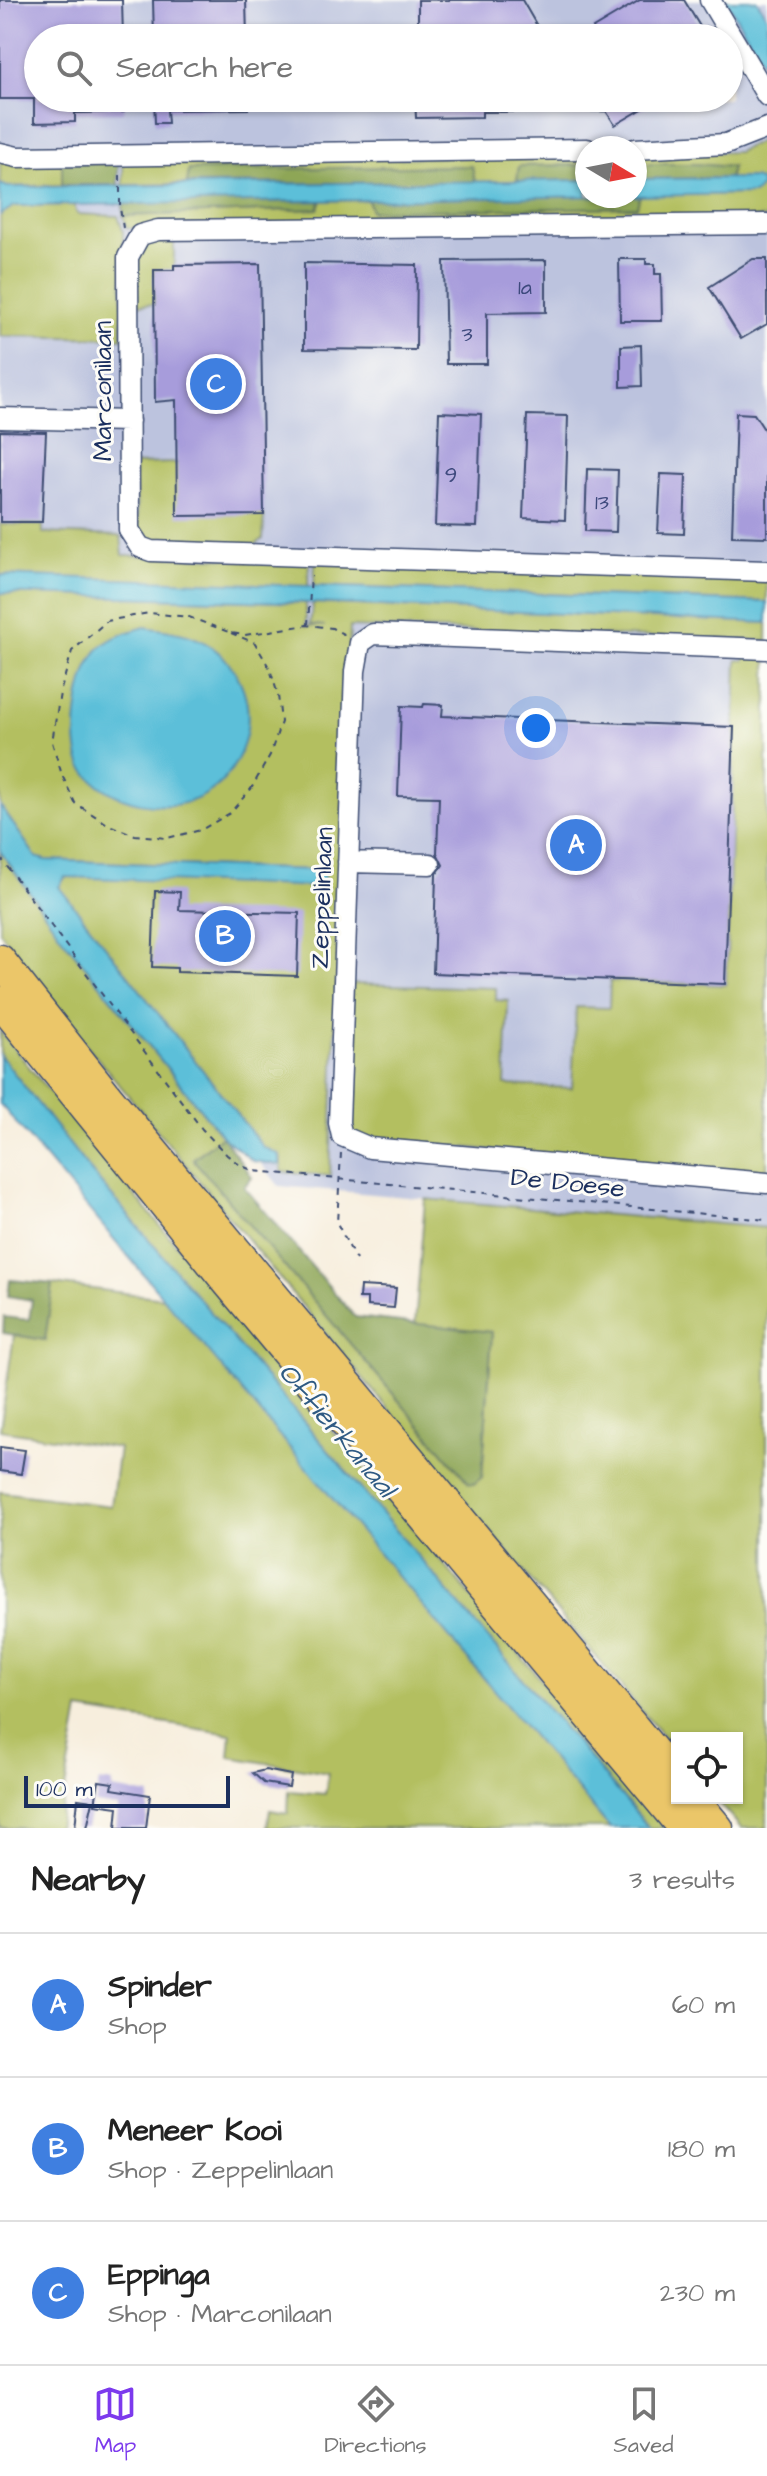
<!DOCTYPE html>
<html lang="en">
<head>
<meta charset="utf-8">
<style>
	:root { --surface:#fff; --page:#f2f2f2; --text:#222; --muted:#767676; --line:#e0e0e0; --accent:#7c3aed }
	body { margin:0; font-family:"Architects Daughter",sans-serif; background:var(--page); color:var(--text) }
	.controls { position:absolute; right:24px; bottom:24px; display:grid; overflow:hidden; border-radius:0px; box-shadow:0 2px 6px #0004 }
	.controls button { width:72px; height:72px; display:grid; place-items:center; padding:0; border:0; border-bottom:2px solid var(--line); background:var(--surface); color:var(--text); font:40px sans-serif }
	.compass { position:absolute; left:575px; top:136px; width:72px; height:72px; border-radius:50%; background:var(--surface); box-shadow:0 2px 6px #0004; rotate:100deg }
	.scale { position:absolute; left:24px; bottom:20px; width:206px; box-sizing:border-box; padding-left:8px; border:4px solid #1b2f5e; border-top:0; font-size:22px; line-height:28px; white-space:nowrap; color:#1b2f5e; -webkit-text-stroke:6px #fdfcf7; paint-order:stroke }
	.you { position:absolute; left:536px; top:728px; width:28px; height:28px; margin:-20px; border:6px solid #fff; border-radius:50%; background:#1a73e8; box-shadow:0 0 0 12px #1a73e833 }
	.badge { display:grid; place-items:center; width:52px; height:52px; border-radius:50%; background:var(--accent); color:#fff; font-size:26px; font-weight:700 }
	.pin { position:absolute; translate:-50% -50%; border:4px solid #fff; box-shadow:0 2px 8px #0006 }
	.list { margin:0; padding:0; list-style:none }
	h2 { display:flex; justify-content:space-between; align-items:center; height:104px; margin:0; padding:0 32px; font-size:34px }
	h2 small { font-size:26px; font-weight:400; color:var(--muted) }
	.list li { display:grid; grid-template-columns:52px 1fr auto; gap:24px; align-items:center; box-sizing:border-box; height:144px; padding:0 32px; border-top:2px solid var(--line) }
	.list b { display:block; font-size:30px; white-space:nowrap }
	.list p { margin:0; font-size:26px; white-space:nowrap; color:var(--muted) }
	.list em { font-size:26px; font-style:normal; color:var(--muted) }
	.icon { flex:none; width:44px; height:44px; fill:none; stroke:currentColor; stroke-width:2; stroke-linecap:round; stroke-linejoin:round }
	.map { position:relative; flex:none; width:767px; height:1828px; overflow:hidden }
	.search { position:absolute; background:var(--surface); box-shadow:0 2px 6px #0004; left:24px; right:24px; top:24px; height:88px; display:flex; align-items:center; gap:20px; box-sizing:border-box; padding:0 28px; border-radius:44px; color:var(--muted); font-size:30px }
	.sheet { height:536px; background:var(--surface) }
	nav { display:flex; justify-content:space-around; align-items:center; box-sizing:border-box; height:112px; border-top:2px solid var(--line); background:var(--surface); font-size:22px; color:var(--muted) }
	nav a { display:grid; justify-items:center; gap:4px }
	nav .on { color:var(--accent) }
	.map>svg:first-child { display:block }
	.industrial { fill:#bcc3de; fill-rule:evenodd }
	.green { fill:#b3bf61; stroke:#677760; stroke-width:2 }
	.forest { fill:#8ea657; stroke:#546a5a; stroke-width:2 }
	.water { fill:#5bbfd9; stroke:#3b779c; stroke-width:2 }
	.building { fill:#a79cdb }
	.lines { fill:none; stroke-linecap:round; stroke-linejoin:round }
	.minor-casing { stroke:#3c4c71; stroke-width:23 }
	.highway-casing { stroke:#3c4c71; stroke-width:33 }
	.path { stroke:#3c4c71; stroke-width:2; stroke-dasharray:6 6; stroke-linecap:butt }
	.minor { stroke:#fff; stroke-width:20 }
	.highway { stroke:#ebc669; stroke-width:30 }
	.labels { text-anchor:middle; stroke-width:6; stroke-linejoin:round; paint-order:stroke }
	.number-label { font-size:22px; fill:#3e4a7d }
	.street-label { font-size:26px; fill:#1b2f5e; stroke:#fdfcf7 }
	.water-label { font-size:28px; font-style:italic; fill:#2e5a83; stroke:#fdfcf7 }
</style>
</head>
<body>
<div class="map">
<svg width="767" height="1828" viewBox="0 0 767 1828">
	<rect width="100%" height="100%" fill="#fdfcf7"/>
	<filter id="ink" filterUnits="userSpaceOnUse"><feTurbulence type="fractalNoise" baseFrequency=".0125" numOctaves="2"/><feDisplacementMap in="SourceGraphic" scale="16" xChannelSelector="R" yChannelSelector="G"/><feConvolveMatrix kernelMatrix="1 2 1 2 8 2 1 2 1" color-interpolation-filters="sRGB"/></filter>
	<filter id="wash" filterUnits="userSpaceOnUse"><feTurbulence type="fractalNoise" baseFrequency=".006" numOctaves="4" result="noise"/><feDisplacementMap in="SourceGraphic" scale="32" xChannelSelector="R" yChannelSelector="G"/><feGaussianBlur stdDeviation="1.8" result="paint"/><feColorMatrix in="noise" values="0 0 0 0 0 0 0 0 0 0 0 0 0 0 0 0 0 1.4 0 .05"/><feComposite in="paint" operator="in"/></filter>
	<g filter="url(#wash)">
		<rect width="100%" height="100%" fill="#f7eedd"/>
		<!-- industrial -->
		<path class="industrial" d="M0,0H767V1228L279,1186L46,896L0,829V207L7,187L0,184ZM38,38H729V98H38ZM587,148H635V196H587Z"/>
		<!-- green -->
		<path class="green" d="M767,138V218L127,228L123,216L318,209L322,201L368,200L371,211L637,207L640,195L754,194L753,178H730L731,167L695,164H635V154L737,152Z
			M587,155V165L519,166L517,181L475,182L471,166L189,170L187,184L123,185V162Z
			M0,159L62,163V185L7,187L0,184Z
			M74,205L77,214L118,216L123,231L122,338L0,336V215L14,206Z
			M174,240V270H154L155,304L138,305C138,287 130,252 148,243C155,239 166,240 174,240Z
			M177,463L264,515L263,539L254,546L159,543L147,537L138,528L134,464Z
			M0,524L43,525V533L121,536L123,555L309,561L308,587L0,575Z
			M315,562L767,578V602L314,586Z
			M0,593L306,603V626H325L310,624L313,603L767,623V641L350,627L330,1176L282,1172L280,1155L263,1147L244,1123L59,887L65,877L314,870L45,860L36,857L0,805Z
			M745,654L767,655V1177L357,1137L346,1124L350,984L496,988V1000L508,1001L505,1085L572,1088L576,1007L609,1008L610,981L726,985L737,660H745Z
			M0,851L63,939L222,1136L193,1159L469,1483L482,1477L492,1333L415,1325L425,1199L767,1228V1828H741L715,1798H737V1738H677V1753L491,1533L88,1047L0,932Z
			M0,1031L91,1143L665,1828H649L88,1168L0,1055Z
			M53,1284L164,1298L610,1828H267L270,1810L288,1813L289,1791L325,1794L329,1773L229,1757L231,1734L79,1710L58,1828H0V1492L111,1506L119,1448L0,1430L14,1335L45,1340Z"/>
		<!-- forest -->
		<path class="forest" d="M62,163H118V185H62Z
			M635,164H695L732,167L729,178L635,179Z
			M587,165V180L517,181L519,166Z
			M472,166L475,182L187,184L189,170Z
			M640,195L637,207L371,211L368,200Z
			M321,201L318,209L123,216V203Z
			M222,1136L252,1177L244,1187L355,1317L492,1332L482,1477L474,1484L469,1483L193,1159Z
			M10,1280L53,1284L45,1340L3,1333L4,1317L29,1320L32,1300L8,1296Z"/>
		<!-- water -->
		<path class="water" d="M726,0H757L767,17V69Z
			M753,178L760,180L762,186L754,194L635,196V179Z
			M587,180V196H608L14,206L0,215V184L8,187Z
			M0,575L767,602V623L313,603L0,593Z
			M145,627C161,630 178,631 193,637C244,657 262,715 236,762C229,775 221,785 208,793C172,817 107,805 83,768C68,744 79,672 97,651C109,637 128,632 145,627Z
			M0,805L36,857L45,860L314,870L323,874L325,882L319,887L65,877L59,887L244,1123L263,1147L280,1155V1165L253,1161L222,1136L63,939L0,851Z
			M0,1055L88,1168L649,1828H610L0,1104Z"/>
		<g id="blocks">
			<!-- building -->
			<path class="building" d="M0,0H122L123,38H38V98H124V112L75,113V122L34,123V99H0Z
				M153,0H246L247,38H154Z
				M418,0H522L544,38H418Z
				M640,0H684L707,38H599L593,28Z
				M154,98H247L248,109L167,110L168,123H155Z
				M415,98H661L615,125L606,111L482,112V117L416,118Z
				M619,259H646V264H655V274H661L662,321H620Z
				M753,259H767V324L741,339L709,287Z
				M546,260V312L487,313V364H446L444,261Z
				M304,263L417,265L416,350L304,349Z
				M260,264L264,515L177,516L176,400L155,402L154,270H174V265Z
				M641,345L642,386L621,387V346Z
				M439,412L481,414L477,527L435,526Z
				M736,413L754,414L767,434V537L732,536Z
				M527,415L568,416L565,520L523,518Z
				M0,431L46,432L42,522H0Z
				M587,469L618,470L616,532L585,531Z
				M661,474L686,475L684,534L658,533Z
				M424,704L443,705L442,716L734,727L725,984L433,973L436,875L443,865L437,853L439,797L398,796L401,706L423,707Z
				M155,891L180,892L179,910L299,913L297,976L177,972V968L152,967Z
				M360,1286L396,1288L394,1308L367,1306V1298H359Z
				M0,1447L25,1450L21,1474L0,1471Z
				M265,1770L291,1775L289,1787L264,1783L253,1773Z
				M99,1781L113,1783L112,1789L150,1795L146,1828H116L118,1807L95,1804Z
				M78,1799L93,1801L87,1828H75Z"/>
		</g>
	</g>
	<g filter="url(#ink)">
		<use href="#blocks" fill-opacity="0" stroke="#3c4c71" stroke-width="2"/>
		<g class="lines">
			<defs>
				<path id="minor" d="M710,0L767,96
					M635,149L726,144L767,128
					M0,153L17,157L587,149
					M767,224L158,230L140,235L128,257L129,530L140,547L151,551L767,571
					M0,418L129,421
					M767,649L373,634L360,643L355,671L339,1123L342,1136L370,1148L767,1183
					M348,862L430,864"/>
				<path id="highway" d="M0,960L108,1097L677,1779
					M0,1002L224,1278L683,1828
					M693,1798L718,1828"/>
			</defs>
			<!-- minor casing -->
			<use href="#minor" class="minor-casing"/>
			<!-- highway casing -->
			<use href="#highway" class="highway-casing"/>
			<!-- path -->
			<path class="path" d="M120,175V208L123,228
				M308,625L311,576
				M231,633L255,643L270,669L278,695L281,722L270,755L251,789L230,813L201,830L167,838L135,835L109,825L75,803L62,775L52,742L60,693L72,651L107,621L149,613L189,617L231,633L245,635L307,625L332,628L345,635
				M0,857L202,1129L227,1155L240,1165L254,1171L767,1220
				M341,1153L337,1223L356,1260"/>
			<!-- minor -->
			<use href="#minor" class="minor"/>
			<!-- highway -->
			<use href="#highway" class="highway"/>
		</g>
	</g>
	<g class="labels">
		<!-- number labels -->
		<g class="number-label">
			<text x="525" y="294">1a</text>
			<text x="467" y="341">3</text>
			<text x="451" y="482">9</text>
			<text x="602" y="509">13</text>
		</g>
		<!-- street labels -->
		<g class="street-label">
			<text transform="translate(102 391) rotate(-90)" y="9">Marconilaan</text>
			<text transform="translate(321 898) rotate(-88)" y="9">Zeppelinlaan</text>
			<text transform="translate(568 1182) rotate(6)" y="9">De Doese</text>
		</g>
		<!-- water labels -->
		<g class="water-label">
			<text transform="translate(338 1429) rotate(50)" y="10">Offierkanaal</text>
		</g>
	</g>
</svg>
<div class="controls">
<button><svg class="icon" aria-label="locate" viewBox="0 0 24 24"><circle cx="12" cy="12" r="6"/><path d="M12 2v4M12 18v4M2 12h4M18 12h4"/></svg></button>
</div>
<svg class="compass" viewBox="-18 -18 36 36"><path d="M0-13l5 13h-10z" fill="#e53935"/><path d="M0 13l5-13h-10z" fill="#767676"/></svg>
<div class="scale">100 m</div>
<div class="you"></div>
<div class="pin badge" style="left:576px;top:845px;background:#3f7fe0">A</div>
<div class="pin badge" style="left:225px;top:936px;background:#3f7fe0">B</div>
<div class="pin badge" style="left:216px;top:384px;background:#3f7fe0">C</div>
<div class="search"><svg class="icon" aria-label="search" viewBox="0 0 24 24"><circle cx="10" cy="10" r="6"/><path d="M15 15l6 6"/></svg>Search here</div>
</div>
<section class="sheet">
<h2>Nearby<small>3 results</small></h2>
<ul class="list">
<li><span class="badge" style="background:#3f7fe0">A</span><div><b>Spinder</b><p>Shop</p></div><em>60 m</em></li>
<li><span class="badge" style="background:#3f7fe0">B</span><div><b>Meneer Kooi</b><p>Shop · Zeppelinlaan</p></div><em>180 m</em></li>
<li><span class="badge" style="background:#3f7fe0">C</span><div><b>Eppinga</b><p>Shop · Marconilaan</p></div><em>230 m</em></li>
</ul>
</section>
<nav>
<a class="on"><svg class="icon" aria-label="map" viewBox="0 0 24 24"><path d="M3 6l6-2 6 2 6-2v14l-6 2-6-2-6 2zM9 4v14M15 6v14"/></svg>Map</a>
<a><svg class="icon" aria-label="directions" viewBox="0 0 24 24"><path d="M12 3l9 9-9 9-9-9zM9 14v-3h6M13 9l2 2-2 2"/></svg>Directions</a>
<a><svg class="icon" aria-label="saved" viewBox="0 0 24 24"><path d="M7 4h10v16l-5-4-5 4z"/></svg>Saved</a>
</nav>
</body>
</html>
